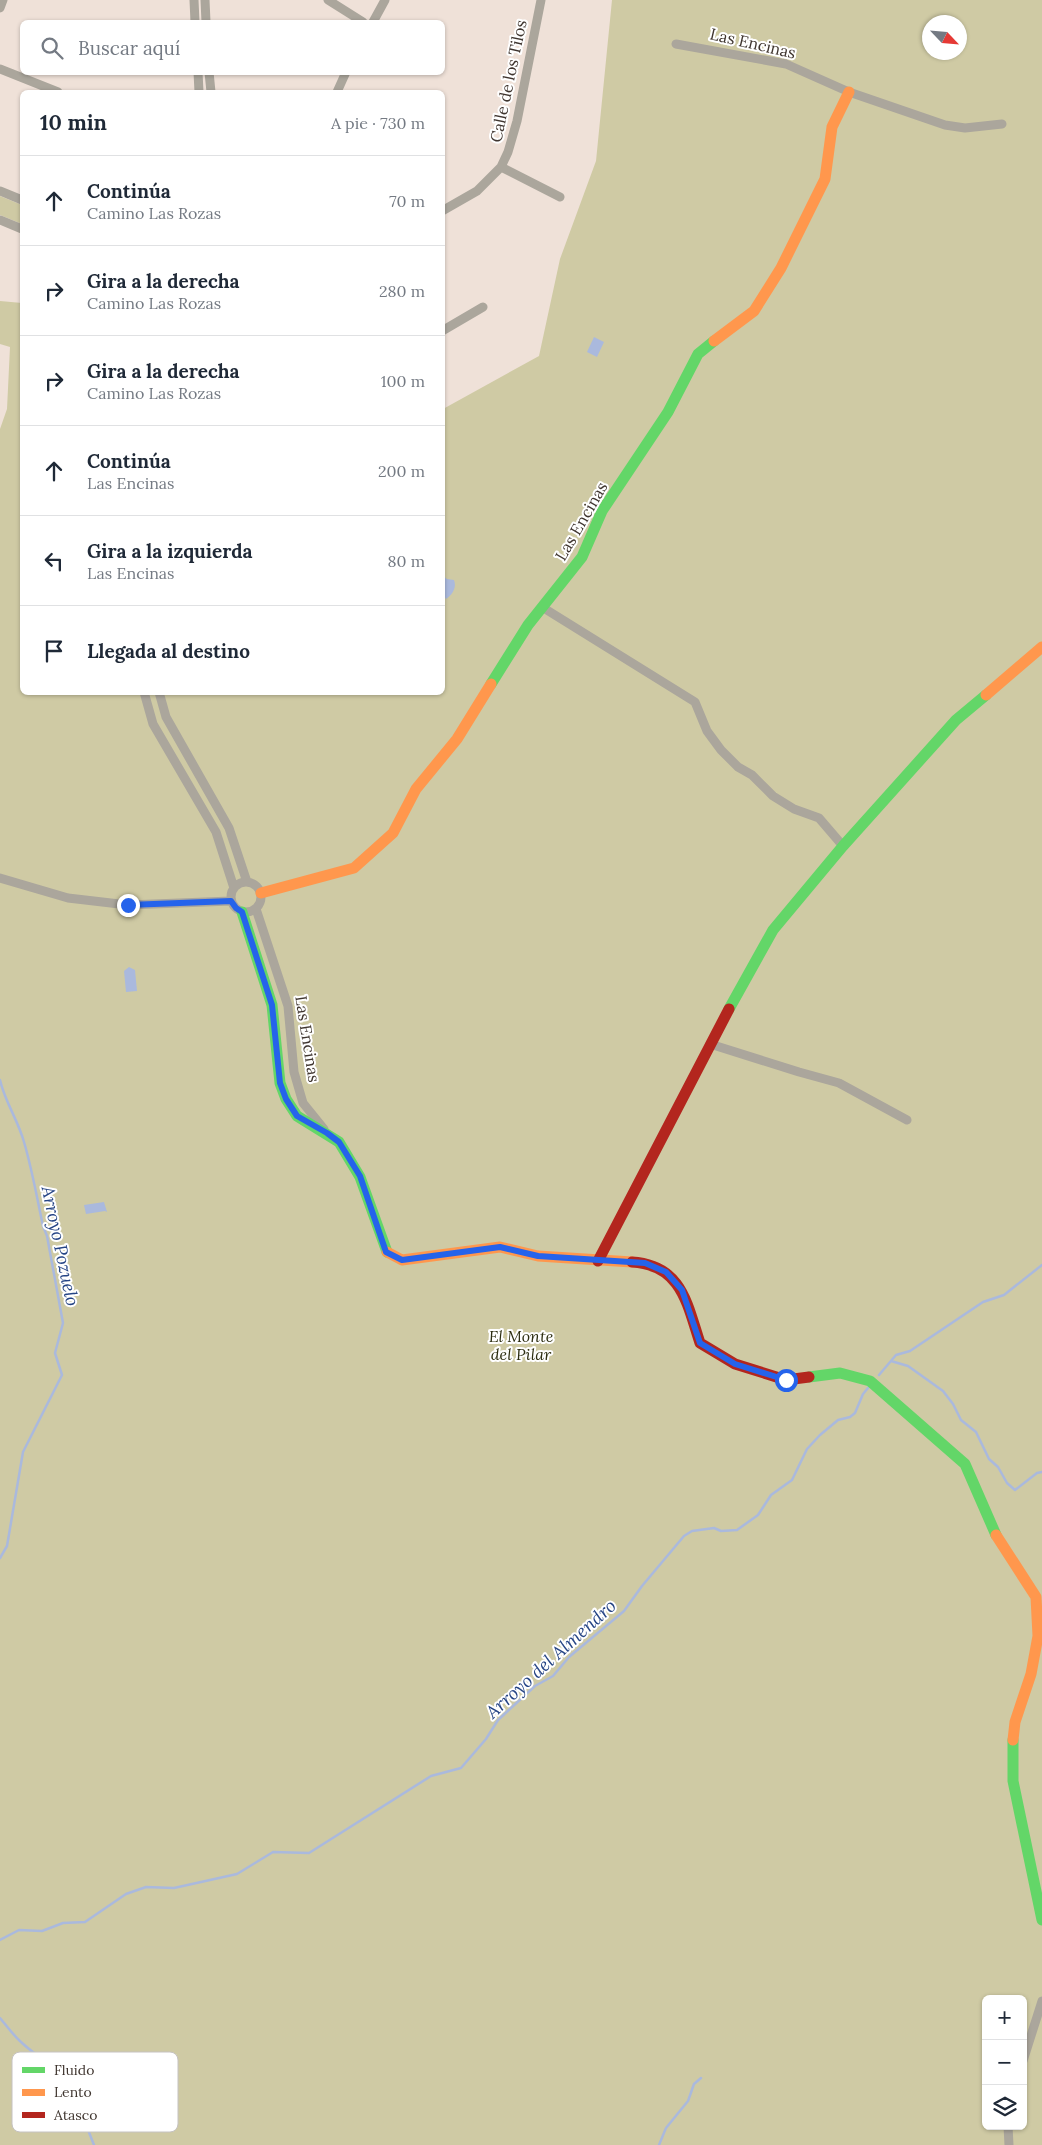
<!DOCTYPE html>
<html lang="es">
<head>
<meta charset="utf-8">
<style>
	:root { --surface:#fff; --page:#f2f2f3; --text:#1f2937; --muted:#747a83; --line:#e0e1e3 }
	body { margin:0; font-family:Lora,serif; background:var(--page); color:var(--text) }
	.controls { position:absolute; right:15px; bottom:15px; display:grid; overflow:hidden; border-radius:8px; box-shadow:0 1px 4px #0004 }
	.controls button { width:45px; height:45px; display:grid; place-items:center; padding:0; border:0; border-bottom:1px solid var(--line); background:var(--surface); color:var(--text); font:25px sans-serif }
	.compass { position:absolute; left:922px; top:15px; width:45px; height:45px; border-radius:50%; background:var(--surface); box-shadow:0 1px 4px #0004; rotate:116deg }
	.stop { position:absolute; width:15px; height:15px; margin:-11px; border:4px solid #2563eb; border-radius:50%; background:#fff }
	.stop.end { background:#2563eb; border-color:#fff; box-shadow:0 1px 5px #0008 }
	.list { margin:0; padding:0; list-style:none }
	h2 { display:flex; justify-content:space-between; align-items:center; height:65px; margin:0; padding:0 20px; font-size:21px }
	h2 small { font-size:16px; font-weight:400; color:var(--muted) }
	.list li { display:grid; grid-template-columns:32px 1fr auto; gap:15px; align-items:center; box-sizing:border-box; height:90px; padding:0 20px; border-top:1px solid var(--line) }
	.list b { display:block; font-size:19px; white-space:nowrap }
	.list p { margin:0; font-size:16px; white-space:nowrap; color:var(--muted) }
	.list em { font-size:16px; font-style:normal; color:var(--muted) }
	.icon { flex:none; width:28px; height:28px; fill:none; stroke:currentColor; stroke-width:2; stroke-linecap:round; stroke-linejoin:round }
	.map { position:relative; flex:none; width:1042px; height:2145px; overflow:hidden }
	.search { position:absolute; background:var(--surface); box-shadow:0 1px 4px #0004; left:20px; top:20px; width:425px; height:55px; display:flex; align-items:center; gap:12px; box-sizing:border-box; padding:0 18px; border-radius:8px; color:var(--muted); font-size:19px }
	.panel { position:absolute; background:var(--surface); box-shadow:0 1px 4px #0004; left:20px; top:90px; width:425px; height:605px; border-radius:8px }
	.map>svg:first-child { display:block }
	.green { fill:#cfcaa4; fill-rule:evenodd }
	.water { fill:#aab9dd }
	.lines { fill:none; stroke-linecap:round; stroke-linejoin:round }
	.stream { stroke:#aab9dd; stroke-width:2.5 }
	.street { stroke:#aba69c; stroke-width:9 }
	.fast { stroke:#63d668; stroke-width:11 }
	.slow { stroke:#ff974d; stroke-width:11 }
	.jam { stroke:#b3261e; stroke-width:11 }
	.route { stroke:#2563eb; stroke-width:6 }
	.labels { text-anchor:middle; stroke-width:4; stroke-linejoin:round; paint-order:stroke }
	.street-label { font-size:16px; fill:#3f352f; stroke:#fff }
	.park-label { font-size:16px; font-style:italic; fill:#2c2d10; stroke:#fff }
	.water-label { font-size:18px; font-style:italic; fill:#254485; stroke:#fff }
	.key { fill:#fff; stroke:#c5c2c1; stroke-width:1 }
	.key-label { font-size:14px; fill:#3f352f }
</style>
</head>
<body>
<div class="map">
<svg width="1042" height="2145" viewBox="0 0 1042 2145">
	<rect width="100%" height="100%" fill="#efe1d8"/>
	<!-- green -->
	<path class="green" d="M612,0H1042V2145H0V429L7,409L10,347L0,344V301L22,303V692H442L443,409L539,356L560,259L596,161ZM930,22H960V52H930ZM986,1999H1023V2126H986Z
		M0,196L22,205V224L0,215Z"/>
	<!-- water -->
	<path class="water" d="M594,337L604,342L597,357L587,352Z
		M443,576L447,579L454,580C457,588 452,595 446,599L443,594Z
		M129,967L135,970L137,991L126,992L124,971Z
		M104,1202L107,1212L105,1211L86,1214L84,1205Z"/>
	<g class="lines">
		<!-- stream -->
		<path class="stream" d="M0,1080C5,1102 18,1120 24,1142C32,1169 37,1198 43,1226L47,1236L63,1323L55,1353L62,1375L23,1452L7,1546L0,1558
			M891,1361L908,1366L943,1391L953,1404L961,1420L976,1432L989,1459L998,1467L1007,1483L1015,1490L1037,1473L1042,1472
			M879,1375L896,1355L910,1351L983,1302L1004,1295L1042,1265
			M0,1940L19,1930L42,1931L63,1923L85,1922L126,1894L146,1887L174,1888L237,1874L273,1852L309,1853L431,1776L461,1768L486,1739L498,1720L535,1686L553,1676L569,1657L624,1611L642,1586L684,1536L692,1531L714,1528L721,1531L737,1530L758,1515L771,1495L792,1480L807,1449L820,1435L838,1420L850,1417L855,1413L863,1394L868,1388
			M0,2018C7,2026 13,2035 21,2042C39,2059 65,2072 75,2097
			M81,2112L94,2145
			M659,2145L666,2128L688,2101L694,2084L701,2078"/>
		<!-- street -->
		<path class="street" d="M194,0L195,22
			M205,0L206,22
			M328,0L363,22
			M0,8L3,0
			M373,22L385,0
			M676,44L786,64L849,92L945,125L965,128L1002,124
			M0,69L58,92
			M198,72L199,92
			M209,72L211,92
			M337,92L346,72
			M501,167L560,197
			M0,191L22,200
			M442,211L477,191L501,167L508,152L517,121L541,0
			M0,220L22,229
			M442,331L483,307
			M542,607L695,702L707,731L721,750L738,767L752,775L773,796L794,809L819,818L843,846
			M144,692L153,724L216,832L234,888
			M159,692L166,717L229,828L247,882
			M0,878L68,898L128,905L231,901
			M231 897a15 15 0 1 1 30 0a15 15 0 1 1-30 0Z
			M256,909L288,1006L294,1072L303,1103L324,1129
			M710,1044L799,1072L839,1083L907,1120
			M1023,2061L1042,2001
			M1008,2126L1009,2145"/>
		<!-- fast -->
		<path class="fast" d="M491,684L528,625L582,557L602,511L668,412L698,354L714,341
			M242,912L272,1005L280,1083L286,1099L297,1116L339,1142L360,1177L387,1252
			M729,1009L773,930L843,846L956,720L986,695
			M809,1377L840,1373L870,1381L965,1464L996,1535
			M1013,1740V1781L1042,1920"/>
		<!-- slow -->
		<path class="slow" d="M714,341L754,311L781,268L825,179L832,127L849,92
			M986,695L1042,647
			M261,893L354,868L393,833L416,789L457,739L491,684
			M387,1252L402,1260L500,1247L538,1256L632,1262
			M996,1535L1036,1597L1038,1636L1031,1674L1015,1722L1013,1740"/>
		<!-- jam -->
		<path class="jam" d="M598,1261L729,1009
			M632,1262C682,1265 687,1304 700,1343L735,1364L786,1380L809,1377"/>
	</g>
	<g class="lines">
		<!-- route -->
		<path class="route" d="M128,905L231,901L236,908L242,912L272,1005L280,1083L286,1099L297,1116L327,1133L339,1142L360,1176L386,1252L402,1260L500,1247L538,1256L645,1263L666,1272L682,1290L700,1343L735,1364L786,1380"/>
	</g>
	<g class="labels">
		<!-- street labels -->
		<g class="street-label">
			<text transform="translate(753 43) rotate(13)" y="6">Las Encinas</text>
			<text transform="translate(508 81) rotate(-78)" y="6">Calle de los Tilos</text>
			<text transform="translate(581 521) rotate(-60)" y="6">Las Encinas</text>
			<text transform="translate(308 1039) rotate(81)" y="6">Las Encinas</text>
		</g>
		<!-- park labels -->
		<g class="park-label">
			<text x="521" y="1342">El Monte<tspan x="521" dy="18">del Pilar</tspan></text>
		</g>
		<!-- water labels -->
		<g class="water-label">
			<text transform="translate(60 1246) rotate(78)" y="6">Arroyo Pozuelo</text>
			<text transform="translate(551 1659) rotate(-42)" y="6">Arroyo del Almendro</text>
		</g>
	</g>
	<!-- legend -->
	<rect x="12" y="2052" width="166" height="80" rx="8" class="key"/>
	<rect x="22" y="2067" width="23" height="6" fill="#63d668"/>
	<rect x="22" y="2089" width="23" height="7" fill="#ff974d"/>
	<rect x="22" y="2112" width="23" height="6" fill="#b3261e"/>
	<g class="key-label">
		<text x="54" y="2075">Fluido</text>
		<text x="54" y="2097">Lento</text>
		<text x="54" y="2120">Atasco</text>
	</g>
</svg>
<div class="controls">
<button>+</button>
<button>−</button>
<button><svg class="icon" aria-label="layers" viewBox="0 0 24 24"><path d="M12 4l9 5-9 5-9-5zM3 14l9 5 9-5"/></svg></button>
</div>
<svg class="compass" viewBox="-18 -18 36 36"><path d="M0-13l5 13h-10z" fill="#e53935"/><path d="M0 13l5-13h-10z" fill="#747a83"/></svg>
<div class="stop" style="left:786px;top:1380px"></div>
<div class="stop end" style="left:128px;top:905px"></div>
<div class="search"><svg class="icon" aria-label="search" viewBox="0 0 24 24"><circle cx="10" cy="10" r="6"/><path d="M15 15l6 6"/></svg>Buscar aquí</div>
<section class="panel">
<h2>10 min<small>A pie · 730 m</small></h2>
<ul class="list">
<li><svg class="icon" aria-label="ahead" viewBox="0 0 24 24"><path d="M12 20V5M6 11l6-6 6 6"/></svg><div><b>Continúa</b><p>Camino Las Rozas</p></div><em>70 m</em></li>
<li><svg class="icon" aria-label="right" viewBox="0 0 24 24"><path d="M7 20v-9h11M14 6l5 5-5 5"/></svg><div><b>Gira a la derecha</b><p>Camino Las Rozas</p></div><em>280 m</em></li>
<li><svg class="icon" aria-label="right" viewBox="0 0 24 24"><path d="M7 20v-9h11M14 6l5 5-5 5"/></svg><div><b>Gira a la derecha</b><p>Camino Las Rozas</p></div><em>100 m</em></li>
<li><svg class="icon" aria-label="ahead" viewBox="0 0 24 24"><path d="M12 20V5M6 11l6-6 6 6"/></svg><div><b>Continúa</b><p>Las Encinas</p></div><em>200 m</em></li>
<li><svg class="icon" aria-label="left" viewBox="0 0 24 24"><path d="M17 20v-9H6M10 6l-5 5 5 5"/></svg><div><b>Gira a la izquierda</b><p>Las Encinas</p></div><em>80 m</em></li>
<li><svg class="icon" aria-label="arrive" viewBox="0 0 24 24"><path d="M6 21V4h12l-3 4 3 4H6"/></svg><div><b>Llegada al destino</b></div></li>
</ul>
</section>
</div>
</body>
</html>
